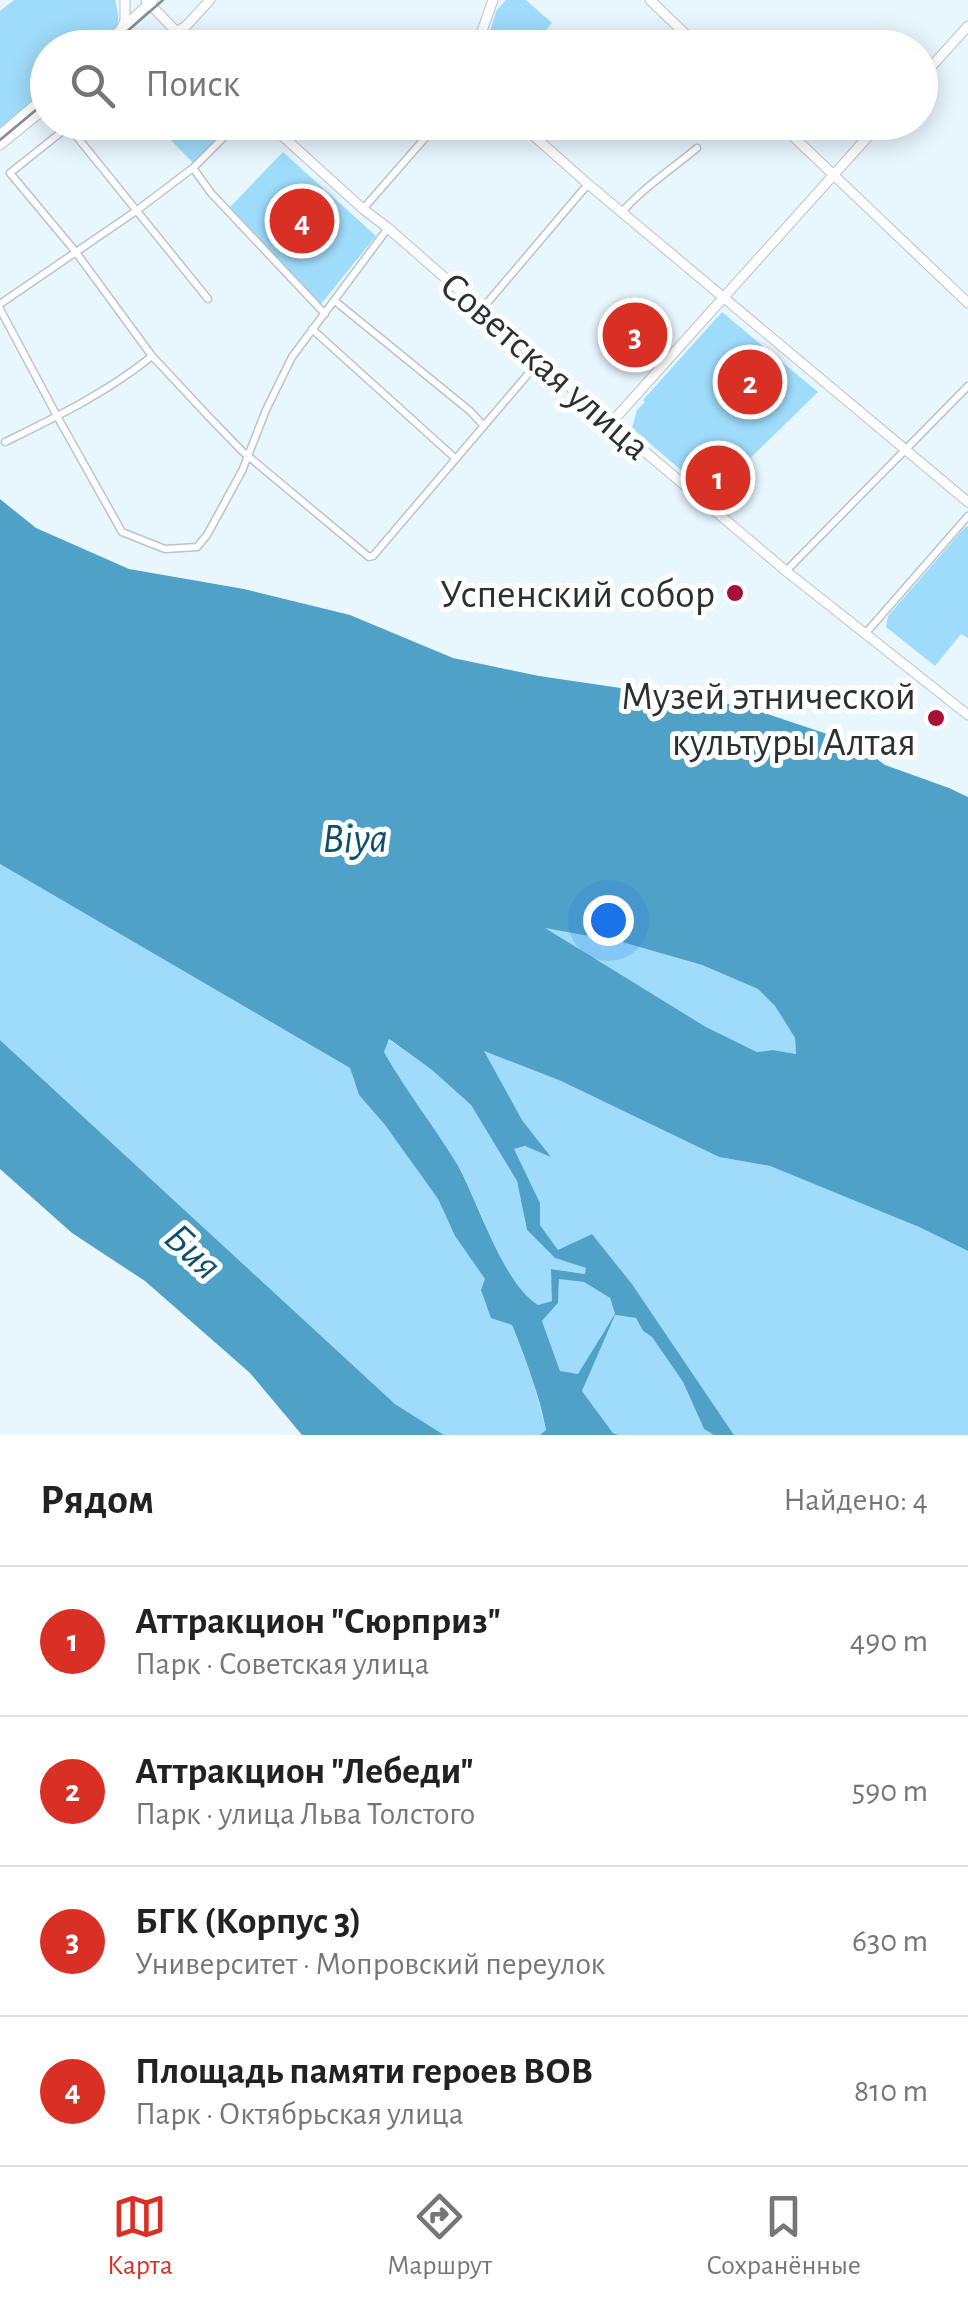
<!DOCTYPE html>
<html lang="ru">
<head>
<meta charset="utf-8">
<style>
	:root { --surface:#fff; --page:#f2f2f2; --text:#222; --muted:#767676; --line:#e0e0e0; --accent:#d93025 }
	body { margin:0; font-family:"Alegreya Sans",sans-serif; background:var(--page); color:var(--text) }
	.you { position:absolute; left:608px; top:920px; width:35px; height:35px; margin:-25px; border:8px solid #fff; border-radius:50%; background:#1a73e8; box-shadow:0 0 0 15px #1a73e833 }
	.badge { display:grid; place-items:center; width:65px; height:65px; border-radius:50%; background:var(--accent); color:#fff; font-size:32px; font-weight:700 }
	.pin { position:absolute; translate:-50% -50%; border:5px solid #fff; box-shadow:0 2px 10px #0006 }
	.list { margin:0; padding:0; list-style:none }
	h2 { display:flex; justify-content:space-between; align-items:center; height:130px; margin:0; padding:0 40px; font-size:42px }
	h2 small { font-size:32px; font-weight:400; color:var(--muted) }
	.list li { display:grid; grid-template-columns:65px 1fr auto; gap:30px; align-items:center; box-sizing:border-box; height:150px; padding:0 40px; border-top:2px solid var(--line) }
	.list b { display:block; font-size:38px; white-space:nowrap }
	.list p { margin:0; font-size:32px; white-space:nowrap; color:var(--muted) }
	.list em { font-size:32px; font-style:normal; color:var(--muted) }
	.icon { flex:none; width:55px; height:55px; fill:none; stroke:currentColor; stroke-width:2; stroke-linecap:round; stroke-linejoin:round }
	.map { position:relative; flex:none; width:968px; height:1435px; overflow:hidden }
	.search { position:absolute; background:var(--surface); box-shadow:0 5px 25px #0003; left:30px; right:30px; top:30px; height:110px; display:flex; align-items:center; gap:25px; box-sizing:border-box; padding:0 35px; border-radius:55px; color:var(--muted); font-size:38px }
	.sheet { height:730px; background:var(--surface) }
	nav { display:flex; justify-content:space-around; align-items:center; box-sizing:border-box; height:140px; border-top:2px solid var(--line); background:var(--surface); font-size:28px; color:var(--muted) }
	nav a { display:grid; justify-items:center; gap:5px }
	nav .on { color:var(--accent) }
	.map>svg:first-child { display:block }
	.green { fill:#9fdcfb }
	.water { fill:#50a1c7; fill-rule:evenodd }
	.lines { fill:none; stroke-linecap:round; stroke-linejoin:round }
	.street-casing { stroke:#b8c5cd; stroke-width:9 }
	.secondary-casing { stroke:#b8c5cd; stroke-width:11 }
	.primary-casing { stroke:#b8c5cd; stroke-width:11 }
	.street { stroke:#fff; stroke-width:6 }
	.secondary { stroke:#fff; stroke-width:9 }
	.primary { stroke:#fff; stroke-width:9 }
	.tram { stroke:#848e93; stroke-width:2.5 }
	.poi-dot { fill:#a81037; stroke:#fff; stroke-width:4 }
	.labels { text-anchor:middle; stroke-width:10; stroke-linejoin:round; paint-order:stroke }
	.street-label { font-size:40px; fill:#2a3033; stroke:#fff }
	.poi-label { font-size:40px; fill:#2a3033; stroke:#fff; text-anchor:end }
	.water-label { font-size:42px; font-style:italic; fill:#0c506a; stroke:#fff }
</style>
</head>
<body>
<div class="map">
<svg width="968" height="1435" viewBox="0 0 968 1435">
	<rect width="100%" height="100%" fill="#e8f6fe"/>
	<!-- green -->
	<path class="green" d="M14,0H115C123,30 116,28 94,47L48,48L47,88L0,128V11Z
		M506,0H526L552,23L531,47H486L496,11Z
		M185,123H234L193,163L169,138Z
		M283,152L376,236L321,304L230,207Z
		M722,312L818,392L730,478L743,490L726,509L632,428L637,410L645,402L643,400Z
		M968,526V638L961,634L935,666L886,627L888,616L965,527Z
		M0,864L350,1068L359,1095L385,1125L438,1199L455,1236L486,1279L512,1325L532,1377L546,1430L540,1435H444L395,1404L0,1040Z
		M542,927L622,942L702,965L758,989L775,1006L795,1038L796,1054L773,1050L757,1052L706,1027Z
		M388,1039L432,1070L471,1105L517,1181L527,1230L555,1258L587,1268L586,1274L552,1269V1301L538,1305C501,1281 480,1203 457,1164C434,1126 406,1091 384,1052Z
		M482,1050L561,1081L719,1157L770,1166L919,1227L968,1251V1435H734L632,1284L592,1234L558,1251L540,1225V1203L513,1149L525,1146L549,1155L522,1120Z
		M559,1278L584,1282L610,1298L615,1315L636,1318L643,1331L652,1337L683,1382L704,1429L714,1435H620L613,1433L582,1391L609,1324L579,1374L560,1372L542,1321L558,1303Z"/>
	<!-- water -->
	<path class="water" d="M0,499L36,528L129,569L244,589L350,615L453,658L539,676L743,706L857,744L885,765L949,788L968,797V1251L919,1227L770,1166L719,1157L561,1081L484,1051L522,1120L551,1157L525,1146L514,1149L540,1203V1225L558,1250L592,1234L632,1284L734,1435H714L704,1429L683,1382L652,1337L643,1331L636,1318L615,1315L582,1391L613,1433L619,1435H540L546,1430C539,1394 526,1360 512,1325L491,1318L481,1290L485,1279L455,1236L438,1199L385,1125L359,1095L350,1068L0,864ZM545,928L622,942L702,965L758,989L775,1006L795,1038L796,1054L773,1050L757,1052L706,1027ZM389,1039L432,1070L471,1105L517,1181L527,1230L555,1258L586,1268L585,1274L551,1269L552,1301L538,1305C502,1282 479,1203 457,1164C434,1126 406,1091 384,1052ZM559,1279L584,1282L610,1298L615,1314L578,1374L560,1371L542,1321L558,1303Z
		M0,1040L395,1404L444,1435H302L250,1373L145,1281L72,1233L0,1169Z"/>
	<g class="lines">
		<defs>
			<path id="street" d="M74,122L10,173L75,251L152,356L210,418L242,451L369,557L373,556L540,360
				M69,127L208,299
				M193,168L211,193L325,314
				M363,209L439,122
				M622,212C644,187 672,169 697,148
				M335,301L470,411L484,426
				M0,304L136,211L193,168L239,122
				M0,309L57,416L122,532L165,549L197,547L207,535L242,471L266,410L292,357L388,228
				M482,309L588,184
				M312,329L456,459
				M5,442C56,417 108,392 152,356
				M786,571L968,386
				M865,634L968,516"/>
			<path id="secondary" d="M146,0L192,48
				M650,0L700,48
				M120,31L125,21V0
				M476,48L493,0
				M920,79L968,26
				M267,122L363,209L388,228L611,423L786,571L968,715
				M518,122L588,184L968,502
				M778,122L968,303
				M611,423L881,122"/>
			<path id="primary" d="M101,48L153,0
				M150,48L186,26L210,0
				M0,135L48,94
				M0,145L48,106"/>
		</defs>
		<!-- street casing -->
		<use href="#street" class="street-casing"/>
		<!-- secondary casing -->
		<use href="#secondary" class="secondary-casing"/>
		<!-- primary casing -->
		<use href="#primary" class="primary-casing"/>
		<!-- street -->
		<use href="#street" class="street"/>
		<!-- secondary -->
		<use href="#secondary" class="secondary"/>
		<!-- primary -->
		<use href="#primary" class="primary"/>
		<!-- tram -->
		<path class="tram" d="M108,48L163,0
			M0,140L48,100"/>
	</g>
	<!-- markers -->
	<g class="poi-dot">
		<circle cx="735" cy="593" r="10"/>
		<circle cx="936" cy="718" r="10"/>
	</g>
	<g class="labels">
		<!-- street labels -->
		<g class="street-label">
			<text transform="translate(546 365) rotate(41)" y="14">Советская улица</text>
		</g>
		<!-- poi labels -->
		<g class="poi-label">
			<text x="715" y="607">Успенский собор</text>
			<text x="916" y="709">Музей этнической<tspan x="916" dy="46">культуры Алтая</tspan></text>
		</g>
		<!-- water labels -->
		<g class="water-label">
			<text x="355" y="852">Biya</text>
			<text transform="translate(194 1250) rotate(43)" y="15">Бия</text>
		</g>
	</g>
</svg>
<div class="you"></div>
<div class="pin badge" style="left:718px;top:478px">1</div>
<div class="pin badge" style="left:750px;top:382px">2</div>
<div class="pin badge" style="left:635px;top:335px">3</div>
<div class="pin badge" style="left:302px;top:221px">4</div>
<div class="search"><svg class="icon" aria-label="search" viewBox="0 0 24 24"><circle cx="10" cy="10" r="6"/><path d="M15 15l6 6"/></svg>Поиск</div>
</div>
<section class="sheet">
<h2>Рядом<small>Найдено: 4</small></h2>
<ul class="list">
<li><span class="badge">1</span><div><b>Аттракцион &quot;Сюрприз&quot;</b><p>Парк · Советская улица</p></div><em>490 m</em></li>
<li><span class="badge">2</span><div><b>Аттракцион &quot;Лебеди&quot;</b><p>Парк · улица Льва Толстого</p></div><em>590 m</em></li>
<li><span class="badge">3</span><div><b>БГК (Корпус 3)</b><p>Университет · Мопровский переулок</p></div><em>630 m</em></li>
<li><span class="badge">4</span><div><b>Площадь памяти героев ВОВ</b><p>Парк · Октябрьская улица</p></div><em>810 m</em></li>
</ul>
</section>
<nav>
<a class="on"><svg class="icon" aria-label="map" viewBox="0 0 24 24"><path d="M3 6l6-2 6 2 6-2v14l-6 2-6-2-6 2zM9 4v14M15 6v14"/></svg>Карта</a>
<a><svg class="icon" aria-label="directions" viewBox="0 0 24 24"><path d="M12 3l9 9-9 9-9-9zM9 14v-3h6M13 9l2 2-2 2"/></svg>Маршрут</a>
<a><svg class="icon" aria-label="saved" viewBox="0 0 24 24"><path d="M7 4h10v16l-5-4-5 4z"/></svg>Сохранённые</a>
</nav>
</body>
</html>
